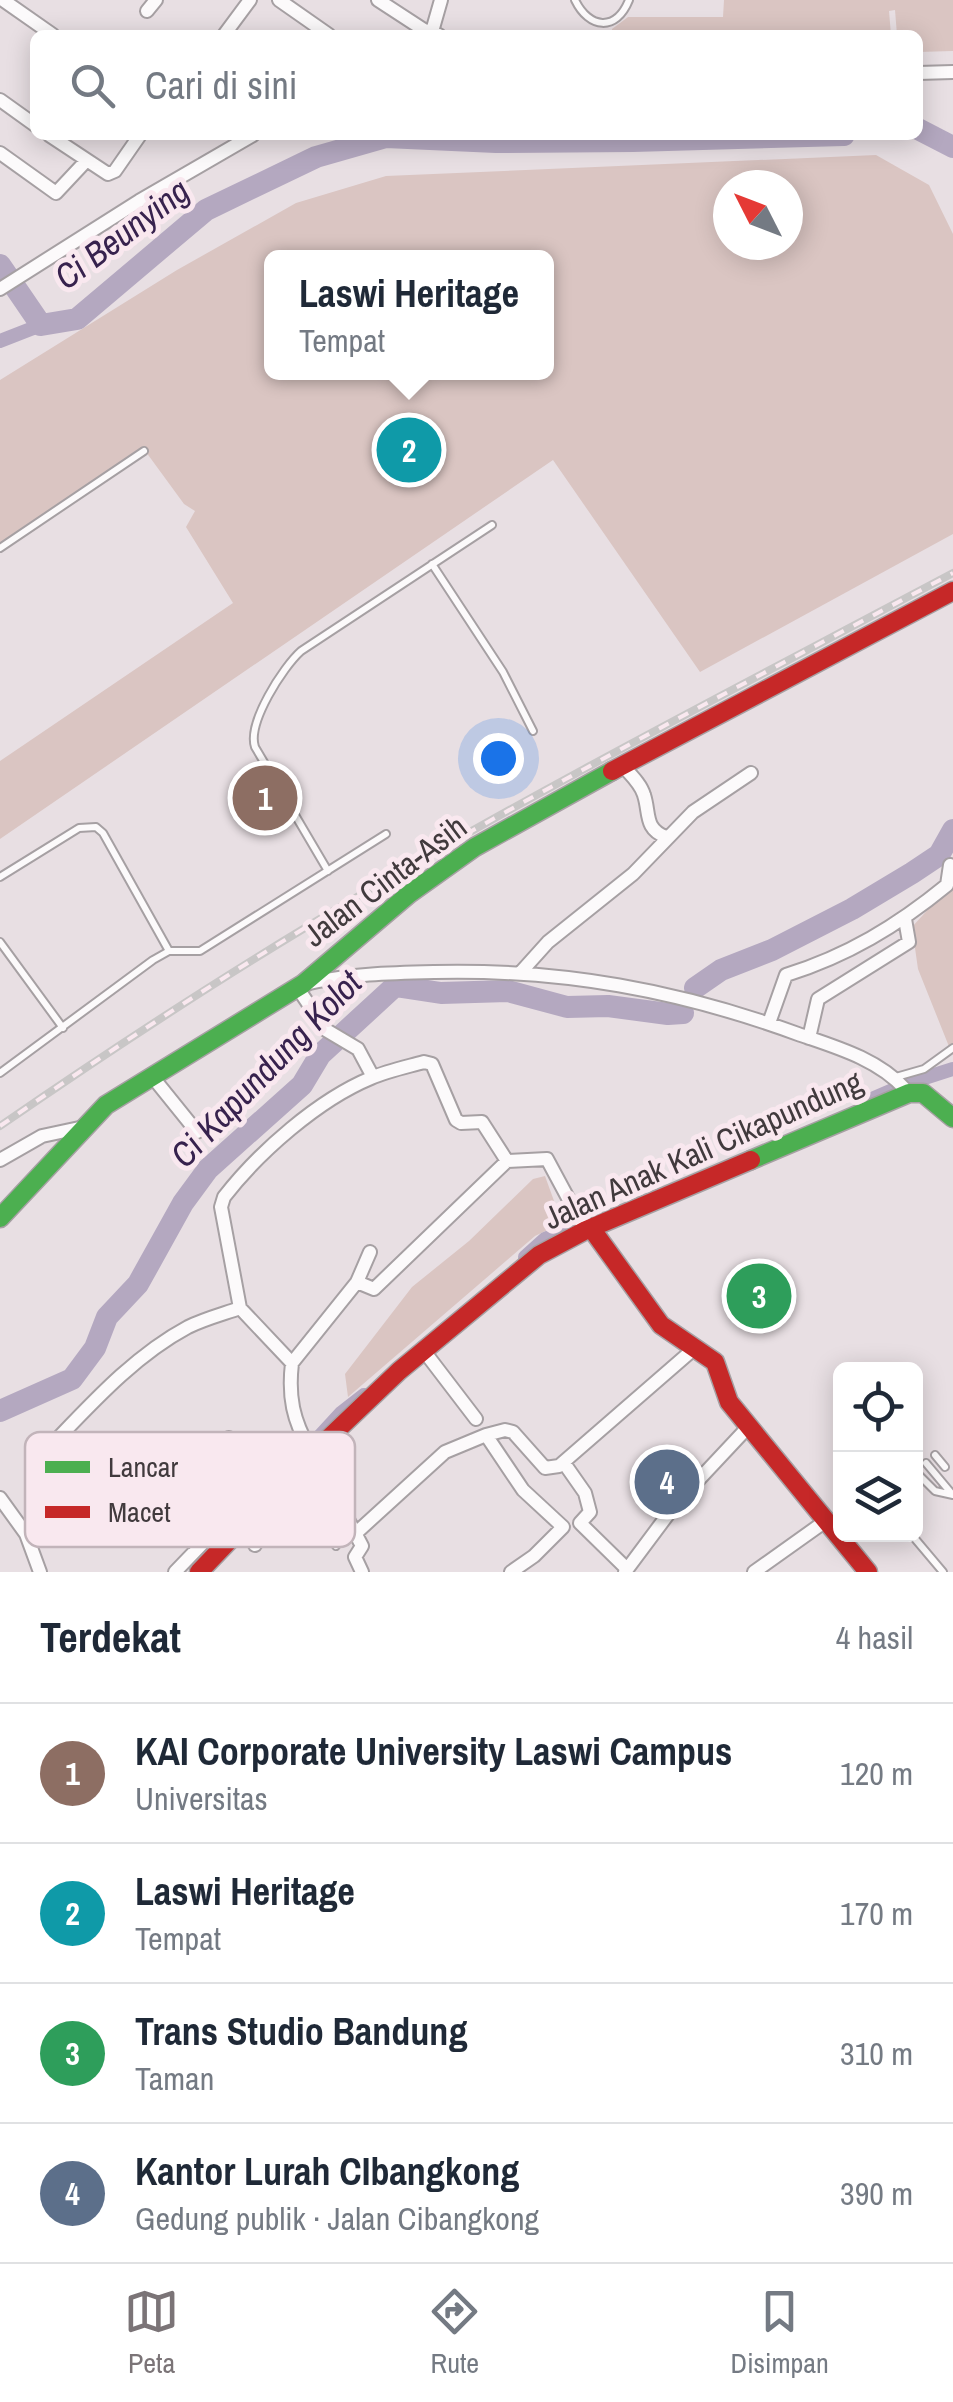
<!DOCTYPE html>
<html lang="id">
<head>
<meta charset="utf-8">
<style>
	:root { --surface:#fff; --page:#f2f2f3; --text:#1f2937; --muted:#747a83; --line:#e0e1e3; --accent:#7b7477 }
	body { margin:0; font-family:"Archivo Narrow",sans-serif; background:var(--page); color:var(--text) }
	.controls { position:absolute; right:30px; bottom:30px; display:grid; overflow:hidden; border-radius:15px; box-shadow:0 5px 25px #0003 }
	.controls button { width:90px; height:90px; display:grid; place-items:center; padding:0; border:0; border-bottom:2px solid var(--line); background:var(--surface); color:var(--text); font:50px sans-serif }
	.compass { position:absolute; left:713px; top:170px; width:90px; height:90px; border-radius:50%; background:var(--surface); box-shadow:0 5px 25px #0003; rotate:312deg }
	.you { position:absolute; left:498px; top:758px; width:35px; height:35px; margin:-25px; border:8px solid #fff; border-radius:50%; background:#1a73e8; box-shadow:0 0 0 15px #1a73e833 }
	.badge { display:grid; place-items:center; width:65px; height:65px; border-radius:50%; background:var(--accent); color:#fff; font-size:32px; font-weight:700 }
	.pin { position:absolute; translate:-50% -50%; border:5px solid #fff; box-shadow:0 2px 10px #0006 }
	.popup { position:absolute; left:264px; top:250px; width:290px; height:130px; box-sizing:border-box; display:grid; place-content:center; border-radius:15px; background:var(--surface); filter:drop-shadow(0 2px 8px #0005); font-size:32px; white-space:nowrap; color:var(--muted) }
	.popup b { font-size:38px; color:var(--text) }
	.popup::after { content:''; position:absolute; left:50%; top:100%; margin-left:-20px; border:20px solid transparent; border-top-color:var(--surface) }
	.list { margin:0; padding:0; list-style:none }
	h2 { display:flex; justify-content:space-between; align-items:center; height:130px; margin:0; padding:0 40px; font-size:42px }
	h2 small { font-size:32px; font-weight:400; color:var(--muted) }
	.list li { display:grid; grid-template-columns:65px 1fr auto; gap:30px; align-items:center; box-sizing:border-box; height:140px; padding:0 40px; border-top:2px solid var(--line) }
	.list b { display:block; font-size:38px; white-space:nowrap }
	.list p { margin:0; font-size:32px; white-space:nowrap; color:var(--muted) }
	.list em { font-size:32px; font-style:normal; color:var(--muted) }
	.icon { flex:none; width:55px; height:55px; fill:none; stroke:currentColor; stroke-width:2; stroke-linecap:round; stroke-linejoin:round }
	.map { position:relative; flex:none; width:953px; height:1572px; overflow:hidden }
	.search { position:absolute; background:var(--surface); box-shadow:0 5px 25px #0003; left:30px; right:30px; top:30px; height:110px; display:flex; align-items:center; gap:25px; box-sizing:border-box; padding:0 35px; border-radius:15px; color:var(--muted); font-size:38px }
	.sheet { height:690px; background:var(--surface) }
	nav { display:flex; justify-content:space-around; align-items:center; box-sizing:border-box; height:140px; border-top:2px solid var(--line); background:var(--surface); font-size:28px; color:var(--muted) }
	nav a { display:grid; justify-items:center; gap:5px }
	nav .on { color:var(--accent) }
	.map>svg:first-child { display:block }
	.green { fill:#dac5c2; fill-rule:evenodd }
	.lines { fill:none; stroke-linecap:round; stroke-linejoin:round }
	.canal { stroke:#b4a8c0; stroke-width:14 }
	.river { stroke:#b4a8c0; stroke-width:22 }
	.lane-casing { stroke:#a6a0a3; stroke-width:10 }
	.street-casing { stroke:#a6a0a3; stroke-width:16 }
	.fast-casing { stroke:#a6a0a3; stroke-width:21 }
	.jam-casing { stroke:#a6a0a3; stroke-width:21 }
	.lane { stroke:#fcfafb; stroke-width:6 }
	.street { stroke:#fcfafb; stroke-width:12 }
	.fast { stroke:#4caf50; stroke-width:18 }
	.jam { stroke:#c62828; stroke-width:18 }
	.rail-casing { stroke:#c8c6c6; stroke-width:8 }
	.rail { stroke:#f9e8ef; stroke-width:4; stroke-dasharray:11; stroke-linecap:butt }
	.labels { text-anchor:middle; stroke-width:10; stroke-linejoin:round; paint-order:stroke }
	.street-label { font-size:32px; fill:#413a3d; stroke:#f9e8ef }
	.water-label { font-size:35px; font-style:italic; fill:#37224e; stroke:#f9e8ef }
	.key { fill:#f9e8ef; stroke:#c2b4ba; stroke-width:2.5 }
	.key-label { font-size:28px; fill:#413a3d }
</style>
</head>
<body>
<div class="map">
<svg width="953" height="1572" viewBox="0 0 953 1572">
	<rect width="100%" height="100%" fill="#e8dfe3"/>
	<!-- green -->
	<path class="green" d="M724,0H953V51L918,52V35H897L895,10L889,11L891,35H612V29L628,17H723Z
		M876,155L929,185L953,234V534L700,672L553,460L0,839V761L233,603L186,527L195,511L184,504L146,452L0,545V380L177,270L296,203L386,176ZM728,185H788V245H728ZM272,258H546V372H272Z
		M953,882V1054H952L918,969L912,927Z
		M545,1176L562,1223L535,1236L348,1397L345,1374L412,1287L469,1241L533,1179Z"/>
	<g class="lines">
		<!-- canal -->
		<path class="canal" d="M0,341L41,325
			M865,1102L909,1083L953,1069
			M525,1257L545,1239L583,1223
			M318,1438L341,1413L364,1395"/>
		<!-- river -->
		<path class="river" d="M918,129L953,147
			M0,265L41,325L77,319L206,210L316,157L386,137L496,142L633,141L844,135
			M695,988L721,970L772,950L852,909L912,873L939,855L953,830
			M0,1411L72,1379L95,1348L107,1317L138,1284L183,1203L208,1169L302,1085L320,1055L395,986L441,993L508,991L567,1007L608,1006L668,1014L683,1013"/>
		<defs>
			<path id="lane" d="M575,0C589,29 616,32 629,0
				M0,548L144,451
				M432,564L503,672L533,731
				M328,871L255,747C247,723 283,667 301,651L492,525
				M0,877L79,828L96,827L103,833L169,951
				M0,942L63,1028
				M0,1073L153,960L169,951H200L386,834
				M896,1077L924,1069L953,1048
				M935,1455L945,1467
				M926,1463L952,1494
				M916,1472L935,1491L953,1495
				M291,1478L336,1546
				M911,1534L943,1572"/>
			<path id="street" d="M3,0L53,35
				M279,0L329,35
				M378,0L424,30L439,35
				M147,11L156,0
				M224,35L250,0
				M431,35L441,0
				M918,73L953,72
				M0,100L35,125
				M49,135L108,174L115,171L140,135
				M0,153L56,193L86,161
				M0,289L139,201L253,135
				M623,766C630,774 641,784 644,795C650,813 644,829 666,837
				M521,972L548,942L633,874L693,812L751,773
				M305,984C348,974 390,973 434,972C562,969 678,990 798,1034C836,1047 878,1059 905,1089
				M297,987L326,1030L358,1049L373,1077
				M769,1023L786,975C847,956 897,926 947,885L950,865
				M809,1038L818,999L909,942L905,919
				M151,1075L197,1132
				M0,1160L42,1136L84,1127
				M357,1282L370,1252
				M424,1351L476,1419
				M292,1363L357,1282L374,1289L507,1161L547,1159L583,1226
				M486,1435L523,1490L563,1527L534,1556L511,1572
				M53,1443L92,1472L105,1461L110,1464L124,1460L143,1491L198,1548
				M188,1444L237,1507
				M310,1450C293,1420 288,1397 292,1363L240,1308L221,1207L224,1197C259,1152 318,1100 371,1078C387,1071 406,1067 424,1062L432,1064L456,1120L461,1123L482,1122L507,1161
				M313,1453L362,1546L355,1557L362,1572
				M40,1457C85,1411 130,1358 188,1327C204,1319 223,1314 240,1308
				M202,1463L229,1438L237,1444
				M564,1463L585,1493L590,1512L580,1523L627,1569
				M0,1498L26,1534L40,1572
				M246,1522L255,1545
				M356,1533L445,1452L486,1435L505,1430L513,1432L545,1468L559,1466L696,1347
				M175,1572L304,1438
				M625,1572L675,1505L750,1425
				M754,1572L827,1520"/>
			<path id="fast" d="M751,1160L909,1093H923L953,1118
				M0,1218L106,1105L303,984L409,894L475,847L612,771"/>
			<path id="jam" d="M612,771L953,591
				M591,1228L661,1325L715,1362L729,1402L868,1572
				M199,1572L313,1453L399,1371L539,1255L586,1230L751,1160"/>
		</defs>
		<!-- lane casing -->
		<use href="#lane" class="lane-casing"/>
		<!-- street casing -->
		<use href="#street" class="street-casing"/>
		<!-- fast casing -->
		<use href="#fast" class="fast-casing"/>
		<!-- jam casing -->
		<use href="#jam" class="jam-casing"/>
		<!-- lane -->
		<use href="#lane" class="lane"/>
		<!-- street -->
		<use href="#street" class="street"/>
		<!-- fast -->
		<use href="#fast" class="fast"/>
		<!-- jam -->
		<use href="#jam" class="jam"/>
		<defs>
			<path id="rail" d="M0,1126C115,1047 232,970 352,900C548,784 752,680 953,573"/>
		</defs>
		<!-- rail casing -->
		<use href="#rail" class="rail-casing"/>
		<!-- rail -->
		<use href="#rail" class="rail"/>
	</g>
	<g class="labels">
		<!-- street labels -->
		<g class="street-label">
			<text transform="translate(385 881) rotate(-37)" y="11">Jalan Cinta-Asih</text>
			<text transform="translate(703 1150) rotate(-24)" y="11">Jalan Anak Kali Cikapundung</text>
		</g>
		<!-- water labels -->
		<g class="water-label">
			<text transform="translate(122 234) rotate(-37)" y="12">Ci Beunying</text>
			<text transform="translate(266 1069) rotate(-46)" y="12">Ci Kapundung Kolot</text>
		</g>
	</g>
	<!-- legend -->
	<rect x="25" y="1432" width="330" height="115" rx="15" class="key"/>
	<rect x="45" y="1461" width="45" height="12" fill="#4caf50"/>
	<rect x="45" y="1506" width="45" height="12" fill="#c62828"/>
	<g class="key-label">
		<text x="108" y="1477">Lancar</text>
		<text x="108" y="1522">Macet</text>
	</g>
</svg>
<div class="controls">
<button><svg class="icon" aria-label="locate" viewBox="0 0 24 24"><circle cx="12" cy="12" r="6"/><path d="M12 2v4M12 18v4M2 12h4M18 12h4"/></svg></button>
<button><svg class="icon" aria-label="layers" viewBox="0 0 24 24"><path d="M12 4l9 5-9 5-9-5zM3 14l9 5 9-5"/></svg></button>
</div>
<svg class="compass" viewBox="-18 -18 36 36"><path d="M0-13l5 13h-10z" fill="#e53935"/><path d="M0 13l5-13h-10z" fill="#747a83"/></svg>
<div class="you"></div>
<div class="pin badge" style="left:265px;top:798px;background:#8d6e63">1</div>
<div class="pin badge" style="left:409px;top:450px;background:#0f9aa8">2</div>
<div class="popup"><b>Laswi Heritage</b>Tempat</div>
<div class="pin badge" style="left:759px;top:1296px;background:#2e9e5b">3</div>
<div class="pin badge" style="left:667px;top:1482px;background:#5c6f8a">4</div>
<div class="search"><svg class="icon" aria-label="search" viewBox="0 0 24 24"><circle cx="10" cy="10" r="6"/><path d="M15 15l6 6"/></svg>Cari di sini</div>
</div>
<section class="sheet">
<h2>Terdekat<small>4 hasil</small></h2>
<ul class="list">
<li><span class="badge" style="background:#8d6e63">1</span><div><b>KAI Corporate University Laswi Campus</b><p>Universitas</p></div><em>120 m</em></li>
<li><span class="badge" style="background:#0f9aa8">2</span><div><b>Laswi Heritage</b><p>Tempat</p></div><em>170 m</em></li>
<li><span class="badge" style="background:#2e9e5b">3</span><div><b>Trans Studio Bandung</b><p>Taman</p></div><em>310 m</em></li>
<li><span class="badge" style="background:#5c6f8a">4</span><div><b>Kantor Lurah CIbangkong</b><p>Gedung publik · Jalan Cibangkong</p></div><em>390 m</em></li>
</ul>
</section>
<nav>
<a class="on"><svg class="icon" aria-label="map" viewBox="0 0 24 24"><path d="M3 6l6-2 6 2 6-2v14l-6 2-6-2-6 2zM9 4v14M15 6v14"/></svg>Peta</a>
<a><svg class="icon" aria-label="directions" viewBox="0 0 24 24"><path d="M12 3l9 9-9 9-9-9zM9 14v-3h6M13 9l2 2-2 2"/></svg>Rute</a>
<a><svg class="icon" aria-label="saved" viewBox="0 0 24 24"><path d="M7 4h10v16l-5-4-5 4z"/></svg>Disimpan</a>
</nav>
</body>
</html>
